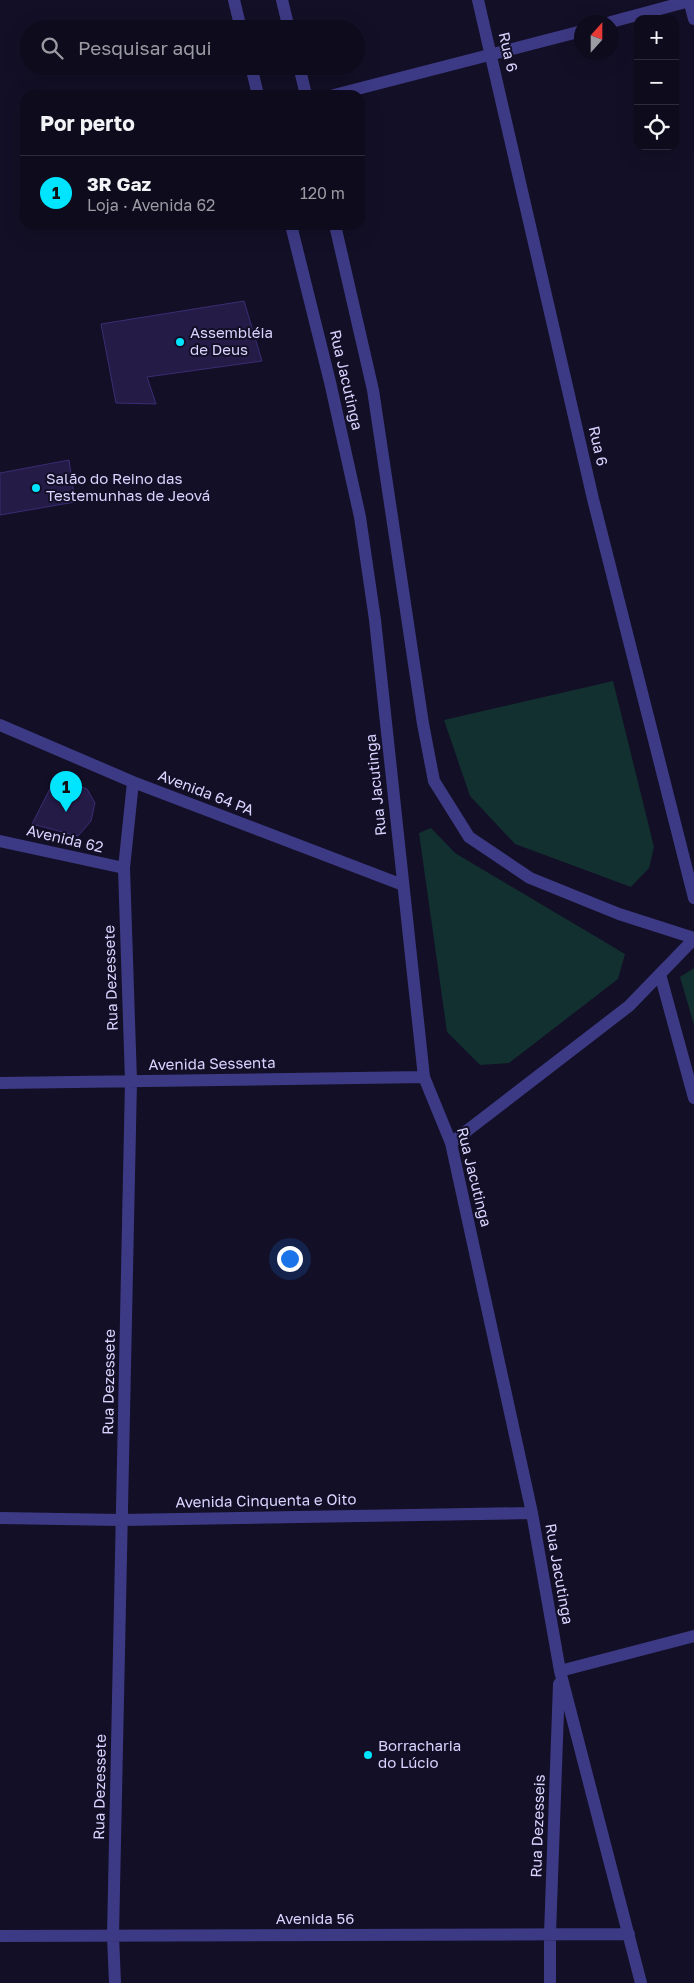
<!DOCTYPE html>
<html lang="pt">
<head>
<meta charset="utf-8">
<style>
	:root { --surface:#0e0b1c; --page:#171425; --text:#f1f3f6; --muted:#9b9ba3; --line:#2e2b3b; --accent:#00e5ff }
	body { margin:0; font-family:"Golos Text",sans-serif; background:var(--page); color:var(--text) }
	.controls { position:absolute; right:15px; top:15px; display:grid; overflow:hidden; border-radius:10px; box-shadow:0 5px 20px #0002 }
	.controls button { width:45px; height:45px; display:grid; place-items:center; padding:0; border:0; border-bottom:1px solid var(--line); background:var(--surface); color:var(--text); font:25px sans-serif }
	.compass { position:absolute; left:574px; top:15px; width:45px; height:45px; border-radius:50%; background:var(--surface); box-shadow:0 5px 20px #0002; rotate:21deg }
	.you { position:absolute; left:289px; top:1258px; width:18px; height:18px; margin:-12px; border:4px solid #fff; border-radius:50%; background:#1a73e8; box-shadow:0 0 0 8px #1a73e833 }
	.badge { display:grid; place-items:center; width:32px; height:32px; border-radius:50%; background:var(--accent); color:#111; font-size:16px; font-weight:700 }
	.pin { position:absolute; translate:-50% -41px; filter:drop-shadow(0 1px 2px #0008) }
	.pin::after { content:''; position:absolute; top:26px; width:18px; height:15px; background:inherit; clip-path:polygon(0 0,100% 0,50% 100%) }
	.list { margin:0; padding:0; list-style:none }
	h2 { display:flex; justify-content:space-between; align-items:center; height:65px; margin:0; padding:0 20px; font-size:21px }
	h2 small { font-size:16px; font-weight:400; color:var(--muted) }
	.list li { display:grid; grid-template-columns:32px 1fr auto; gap:15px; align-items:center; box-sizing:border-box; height:75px; padding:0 20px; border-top:1px solid var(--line) }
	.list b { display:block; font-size:19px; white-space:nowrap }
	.list p { margin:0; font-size:16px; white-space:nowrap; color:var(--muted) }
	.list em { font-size:16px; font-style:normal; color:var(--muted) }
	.icon { flex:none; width:28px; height:28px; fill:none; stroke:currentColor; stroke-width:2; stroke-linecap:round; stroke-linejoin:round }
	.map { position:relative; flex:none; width:694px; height:1983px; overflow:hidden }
	.search { position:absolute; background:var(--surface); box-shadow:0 5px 20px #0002; left:20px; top:20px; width:345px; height:55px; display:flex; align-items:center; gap:12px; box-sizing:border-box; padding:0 18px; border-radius:28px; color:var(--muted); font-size:19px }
	.panel { position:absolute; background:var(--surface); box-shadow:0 5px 20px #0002; left:20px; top:90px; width:345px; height:140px; border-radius:15px }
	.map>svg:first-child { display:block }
	.green { fill:#12302f }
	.building { fill:#241b47; stroke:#3b2d73 }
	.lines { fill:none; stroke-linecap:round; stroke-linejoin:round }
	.minor { stroke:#3d3a85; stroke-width:12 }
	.poi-dot { fill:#00e5ff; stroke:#130f26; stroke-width:2 }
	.labels { text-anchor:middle; stroke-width:4; stroke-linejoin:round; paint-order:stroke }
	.street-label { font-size:15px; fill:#d9d4ff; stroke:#130f26 }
	.poi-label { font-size:15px; fill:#d9d4ff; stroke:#130f26; text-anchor:start }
</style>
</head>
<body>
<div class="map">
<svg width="694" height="1983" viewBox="0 0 694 1983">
	<rect width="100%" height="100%" fill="#130f26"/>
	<!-- green -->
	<path class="green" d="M613,681L654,847L649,868L631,887L515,844L470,796L444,720Z
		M431,828L455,853L625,954L618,979L509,1063L480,1065L447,1032L419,833Z
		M694,968V1025L680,977Z"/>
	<!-- building -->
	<path class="building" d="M244,301L262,361L147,377L156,404L116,403L101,324Z
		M69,460L75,502L0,515V473Z
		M56,777L87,789L95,803L91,821L78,836L32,824Z"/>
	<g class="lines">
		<!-- minor -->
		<path class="minor" d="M234,0L241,29
			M282,0L289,29
			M478,0L593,499L694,898
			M689,0L694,19
			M611,22L693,0
			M251,66L258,95
			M299,66L306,95
			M334,95L582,31
			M291,225L330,382L360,517L375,620L424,1077L451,1143L532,1513L560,1671L641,1983
			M335,225L373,390L423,724L434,781L469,837L530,878L619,914L694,938
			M0,725L133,782L403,885
			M0,841L124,868
			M660,974L694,1098
			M0,1083L424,1077
			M451,1143L629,1006L694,939
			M0,1518L122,1520L532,1513
			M560,1671L694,1636
			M0,1936L629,1934
			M115,1983L113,1936L131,1081L124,868L133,782
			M550,1983V1934L559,1684"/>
	</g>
	<!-- markers -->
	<g class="poi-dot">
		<circle cx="180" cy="342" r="5"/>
		<circle cx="36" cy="488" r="5"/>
		<circle cx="368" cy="1755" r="5"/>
	</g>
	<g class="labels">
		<!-- street labels -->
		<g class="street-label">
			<text transform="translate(508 52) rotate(77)" y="5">Rua 6</text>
			<text transform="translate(346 380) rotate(77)" y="5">Rua Jacutinga</text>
			<text transform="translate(598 446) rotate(77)" y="5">Rua 6</text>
			<text transform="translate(376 785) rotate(-96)" y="5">Rua Jacutinga</text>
			<text transform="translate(206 793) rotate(21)" y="5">Avenida 64 PA</text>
			<text transform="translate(65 839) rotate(13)" y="5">Avenida 62</text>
			<text transform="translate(111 978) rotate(-92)" y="5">Rua Dezessete</text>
			<text transform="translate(212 1064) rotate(-1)" y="5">Avenida Sessenta</text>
			<text transform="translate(474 1177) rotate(76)" y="5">Rua Jacutinga</text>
			<text transform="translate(109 1382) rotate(-89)" y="5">Rua Dezessete</text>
			<text transform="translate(266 1501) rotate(-1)" y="5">Avenida Cinquenta e Oito</text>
			<text transform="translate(559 1574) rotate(80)" y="5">Rua Jacutinga</text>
			<text transform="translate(100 1787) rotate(-89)" y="5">Rua Dezessete</text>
			<text transform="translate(538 1826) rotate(-88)" y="5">Rua Dezesseis</text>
			<text x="315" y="1924">Avenida 56</text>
		</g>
		<!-- poi labels -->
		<g class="poi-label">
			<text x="190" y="338">Assembléia<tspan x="190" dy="17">de Deus</tspan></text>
			<text x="46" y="484">Salão do Reino das<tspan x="46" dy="17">Testemunhas de Jeová</tspan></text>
			<text x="378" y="1751">Borracharia<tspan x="378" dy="17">do Lúcio</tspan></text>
		</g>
	</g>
</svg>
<div class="controls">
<button>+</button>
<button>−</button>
<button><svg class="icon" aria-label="locate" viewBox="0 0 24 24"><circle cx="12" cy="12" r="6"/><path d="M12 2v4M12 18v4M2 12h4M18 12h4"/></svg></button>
</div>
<svg class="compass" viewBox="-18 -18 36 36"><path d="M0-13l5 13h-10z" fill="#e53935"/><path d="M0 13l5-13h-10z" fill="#9b9ba3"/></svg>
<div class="you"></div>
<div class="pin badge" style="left:66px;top:812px">1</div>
<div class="search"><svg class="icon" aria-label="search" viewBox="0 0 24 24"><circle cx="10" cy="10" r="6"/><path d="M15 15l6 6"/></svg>Pesquisar aqui</div>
<section class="panel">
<h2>Por perto<small></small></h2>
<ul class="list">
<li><span class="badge">1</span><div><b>3R Gaz</b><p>Loja · Avenida 62</p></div><em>120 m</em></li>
</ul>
</section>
</div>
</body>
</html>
